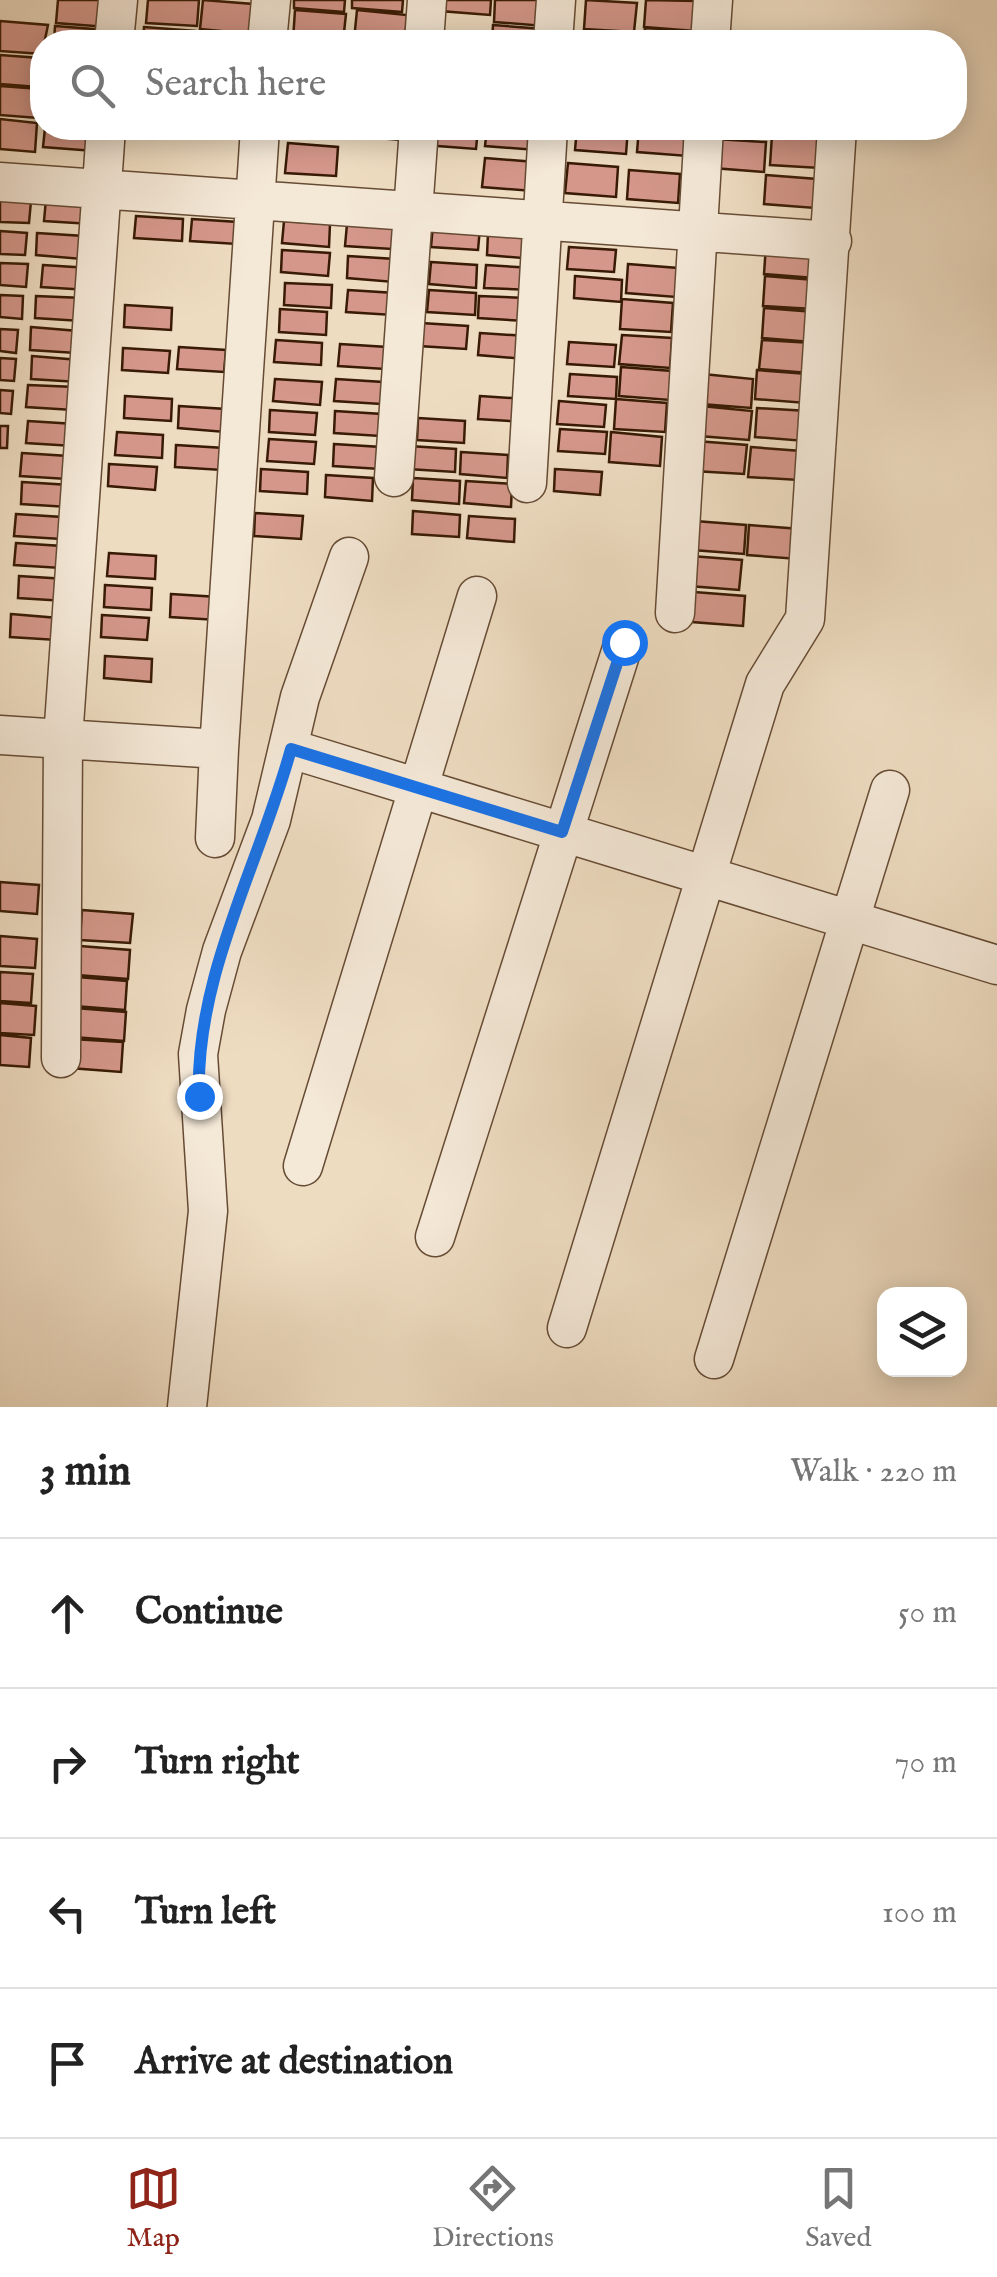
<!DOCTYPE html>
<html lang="en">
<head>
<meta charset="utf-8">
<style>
	:root { --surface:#fff; --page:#f2f2f2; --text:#222; --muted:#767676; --line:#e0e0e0; --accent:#8f2418 }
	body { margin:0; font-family:"IM FELL English",serif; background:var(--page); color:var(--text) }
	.controls { position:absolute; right:30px; bottom:30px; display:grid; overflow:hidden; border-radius:20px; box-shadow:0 5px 25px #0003 }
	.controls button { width:90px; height:90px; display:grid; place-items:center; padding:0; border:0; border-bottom:2px solid var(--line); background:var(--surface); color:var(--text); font:50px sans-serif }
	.stop { position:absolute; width:30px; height:30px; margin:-22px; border:8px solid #1a73e8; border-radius:50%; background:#fff }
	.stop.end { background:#1a73e8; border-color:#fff; box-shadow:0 2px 10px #0008 }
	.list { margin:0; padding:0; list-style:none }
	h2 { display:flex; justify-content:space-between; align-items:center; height:130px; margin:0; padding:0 40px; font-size:42px }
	h2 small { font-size:32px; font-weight:400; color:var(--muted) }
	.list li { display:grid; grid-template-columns:65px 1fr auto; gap:30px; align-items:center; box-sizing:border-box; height:150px; padding:0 40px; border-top:2px solid var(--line) }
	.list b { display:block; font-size:38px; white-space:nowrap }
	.list em { font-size:32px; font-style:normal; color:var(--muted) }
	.icon { flex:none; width:55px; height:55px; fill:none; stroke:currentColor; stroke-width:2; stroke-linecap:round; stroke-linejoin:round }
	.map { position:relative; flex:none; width:997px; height:1407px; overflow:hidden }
	.search { position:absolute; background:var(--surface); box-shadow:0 5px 25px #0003; left:30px; right:30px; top:30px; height:110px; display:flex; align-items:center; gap:25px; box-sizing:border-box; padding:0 35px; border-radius:40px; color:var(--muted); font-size:38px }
	.sheet { height:730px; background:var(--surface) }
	nav { display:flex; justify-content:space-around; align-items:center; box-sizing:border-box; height:140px; border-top:2px solid var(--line); background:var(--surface); font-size:28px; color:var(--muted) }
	nav a { display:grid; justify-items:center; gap:5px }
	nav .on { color:var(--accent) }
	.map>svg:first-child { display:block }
	.building { fill:#d4978a; stroke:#391b05; stroke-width:2.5 }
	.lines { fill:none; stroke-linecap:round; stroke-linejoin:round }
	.minor-casing { stroke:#664b34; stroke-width:41 }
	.minor { stroke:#f4e8d7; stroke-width:38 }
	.route { stroke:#1a73e8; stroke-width:12 }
</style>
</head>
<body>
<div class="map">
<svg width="997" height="1407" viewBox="0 0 997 1407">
	<rect width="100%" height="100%" fill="#eedcc1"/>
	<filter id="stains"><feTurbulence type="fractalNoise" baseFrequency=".002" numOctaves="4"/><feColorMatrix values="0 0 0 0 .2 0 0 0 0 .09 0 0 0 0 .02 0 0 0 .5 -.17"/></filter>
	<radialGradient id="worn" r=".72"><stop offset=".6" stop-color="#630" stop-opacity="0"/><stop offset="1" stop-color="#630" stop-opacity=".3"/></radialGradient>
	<!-- building -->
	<path class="building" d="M58,0H109L107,27L56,23Z
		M148,0H199L197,26L146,23Z
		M203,0L253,4L251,34L200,29Z
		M294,0H345L344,12L294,8Z
		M352,0H403L402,12L352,8Z
		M440,0H491L490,15L440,11Z
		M495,0H546L544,26L494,22Z
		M586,0L637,3L634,32L584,29Z
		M646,0L697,1L695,31L644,27Z
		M295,10L346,14L343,42L293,40Z
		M357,10L407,15L405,42L354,40Z
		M0,21L48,25L42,54L0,51Z
		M493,25L543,29V42H492Z
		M55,26L106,30L105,42H54Z
		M144,27L195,31L194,42H143Z
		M645,28L695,31L694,42H643Z
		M580,34L631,38L630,42H579Z
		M205,35L256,39L255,42H205Z
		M0,55L40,58L38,87L0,84Z
		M0,86L41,89L38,118L0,115Z
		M0,119L37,123L35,152L0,149Z
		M45,128H96L94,151L43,147Z
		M352,128H403L402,140L351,136Z
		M427,128H478L476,149L425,145Z
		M487,128H537L536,150L485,146Z
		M577,128H628L626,154L575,150Z
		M639,128H690L688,156L637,152Z
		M771,128H822L821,137L771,133Z
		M772,135L823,139L820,168L770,165Z
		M716,139L766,142L764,172L713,168Z
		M288,143L338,147L336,176L285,173Z
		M485,158L535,162L533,191L482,187Z
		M568,163L618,167L616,197L565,193Z
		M629,170L680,174L678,203L627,199Z
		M766,175L817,179L815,208L764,204Z
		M0,199L31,201L29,223L0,222Z
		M46,199L93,202L91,224L44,221Z
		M136,216L183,219L182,241L134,238Z
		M192,219L238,222L237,244L190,241Z
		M284,221L330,224L329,247L282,243Z
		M347,224L394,227L392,249L345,246Z
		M433,225L480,228L478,250L431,247Z
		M0,231L27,233L25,255L0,254Z
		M37,233L84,236L82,259L36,255Z
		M488,233L535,236L534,259L487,255Z
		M766,245L817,249L815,278L764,274Z
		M569,247L616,250L614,272L567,269Z
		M282,250L330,253L328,276L281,272Z
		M348,256L395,259L394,282L347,278Z
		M431,262L477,265L476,288L429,284Z
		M0,263L28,264L26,287L0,285Z
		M628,264L678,268L676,297L626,293Z
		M43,265L89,268L88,290L41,287Z
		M486,265L533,268L531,290L484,288Z
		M575,276L622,280L621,302L574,298Z
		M765,276L815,280L813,309L763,306Z
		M285,283L332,285L331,308L284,305Z
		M348,290L395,293L393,315L346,312Z
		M429,290L476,293L475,315L427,312Z
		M0,295L23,296L22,319L0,317Z
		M36,296L83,298L81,321L35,318Z
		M479,296L526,298L525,321L478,318Z
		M622,299L673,303L671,332L620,329Z
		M125,305L172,308L171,330L124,327Z
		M764,308L815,312L812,342L762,338Z
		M280,309L327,312L326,335L279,332Z
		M421,323L468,326L466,349L419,346Z
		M31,327L78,331L76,353L30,350Z
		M0,329L18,330L16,353L0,351Z
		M480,333L527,336L525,359L478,355Z
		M622,335L672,338L670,368L619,364Z
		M276,340L322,343L321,365L274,362Z
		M762,340L813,343L810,373L759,369Z
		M569,342L616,345L614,367L567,364Z
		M340,344L387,347L385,369L338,366Z
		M179,347L226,350L224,372L177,369Z
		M123,348L170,351L168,373L122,370Z
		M32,356L79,360L78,382L31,379Z
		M0,358L16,359L14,381L0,380Z
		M621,367L672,371L670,400L619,396Z
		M757,370L808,374L806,403L755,399Z
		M570,374L617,377L616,399L568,396Z
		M703,374L753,379L751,408L701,404Z
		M275,379L322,382L320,405L273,401Z
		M336,379L383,382L381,404L334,401Z
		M28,385L75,387L73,410L26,407Z
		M0,390L13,391L11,414L0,413Z
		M125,396L172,399L171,421L124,418Z
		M480,396L527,399L525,422L478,419Z
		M616,399L667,403L665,432L614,429Z
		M559,401L606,405L604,427L557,424Z
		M179,406L226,409L225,432L178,428Z
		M701,406L752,411L749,440L699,436Z
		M757,408L808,411L805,441L755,437Z
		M270,410L317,413L315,435L269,432Z
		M335,411L382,414L380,436L334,433Z
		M418,418L465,421L464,443L417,440Z
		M28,421L75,424L73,446L26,443Z
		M0,426H8L7,448H0Z
		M560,429L607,432L605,454L558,451Z
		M117,432L163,435L162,458L115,455Z
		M611,432L662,437L660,466L609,462Z
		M269,439L316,442L314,464L267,461Z
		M696,441L747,445L744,474L694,471Z
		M334,444L381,447L380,469L333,466Z
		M176,445L224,448L222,470L175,467Z
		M409,446L456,449L455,472L408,469Z
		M751,447L801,451L799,480L748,477Z
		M461,452L508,455L507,478L460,474Z
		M22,453L68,456L67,479L20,476Z
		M109,464L157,467L155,490L108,486Z
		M261,469L308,472L307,494L260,491Z
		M555,469L602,472L600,495L554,491Z
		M326,475L373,478L372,501L325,497Z
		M413,478L460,481L459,504L412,500Z
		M466,481L512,484L511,507L464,503Z
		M22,482L70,485L68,507L21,504Z
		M413,511L460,515L459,537L412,534Z
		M255,513L303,516L301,539L254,536Z
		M16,514L62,517L61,539L14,536Z
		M469,516L515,519L514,542L467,538Z
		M695,521L746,525L744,554L693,550Z
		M749,525L800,529L798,559L747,555Z
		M16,543L62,546L61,568L14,565Z
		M109,553L156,556L155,579L107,576Z
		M691,556L742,560L739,590L689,586Z
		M19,576L66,579L65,601L18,598Z
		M105,585L152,588L151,610L104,607Z
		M694,592L745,596L743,626L692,622Z
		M171,594L218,597L217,620L170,617Z
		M11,614L58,618L57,640L10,637Z
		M102,615L149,618L147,640L101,637Z
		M105,656L152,659L151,682L104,678Z
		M0,882L39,885L37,914L0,911Z
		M82,910L133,914L130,943L80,940Z
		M0,936L37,939L35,968L0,966Z
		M80,946L130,950L128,979L77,975Z
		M0,972L33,974L31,1003L0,1001Z
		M77,977L127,981L125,1010L74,1006Z
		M0,1003L36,1006L34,1035L0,1033Z
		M75,1008L126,1012L124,1041L73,1037Z
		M0,1035L31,1038L29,1067L0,1065Z
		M72,1039L123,1042L121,1072L70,1068Z"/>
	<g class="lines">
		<defs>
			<path id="minor" d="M114,42L118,0
				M267,42L271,0
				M424,42L427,0
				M553,42L556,0
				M710,42L713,0
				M0,182L832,241
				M394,477L419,128
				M527,483L548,128
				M675,613L704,128
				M0,735L219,749L260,128
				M291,749L997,965
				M215,838L219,749
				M61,1058L63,739L106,128
				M303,1166L477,596
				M435,1237L624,642
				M567,1328L765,684L805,619L837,128
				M714,1359L890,790
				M187,1407L208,1211L198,1054L206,1010L222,951L271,820L300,697L349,557"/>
		</defs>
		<!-- minor casing -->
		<use href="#minor" class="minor-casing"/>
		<!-- minor -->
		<use href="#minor" class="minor"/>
	</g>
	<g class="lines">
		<!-- route -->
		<path class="route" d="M199,1096C195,976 260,863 291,749L562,832L624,642"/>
	</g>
	<rect width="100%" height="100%" filter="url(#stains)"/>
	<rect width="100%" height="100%" fill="url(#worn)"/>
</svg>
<div class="controls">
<button><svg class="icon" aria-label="layers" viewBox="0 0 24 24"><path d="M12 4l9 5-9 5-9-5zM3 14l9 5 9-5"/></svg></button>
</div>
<div class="stop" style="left:624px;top:642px"></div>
<div class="stop end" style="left:199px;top:1096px"></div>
<div class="search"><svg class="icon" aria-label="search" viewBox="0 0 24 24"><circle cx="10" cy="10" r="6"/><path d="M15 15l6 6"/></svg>Search here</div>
</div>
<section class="sheet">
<h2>3 min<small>Walk · 220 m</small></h2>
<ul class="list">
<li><svg class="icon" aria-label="ahead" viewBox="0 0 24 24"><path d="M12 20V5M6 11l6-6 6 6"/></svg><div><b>Continue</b></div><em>50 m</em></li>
<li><svg class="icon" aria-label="right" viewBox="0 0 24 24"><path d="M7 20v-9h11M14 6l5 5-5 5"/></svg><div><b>Turn right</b></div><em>70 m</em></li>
<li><svg class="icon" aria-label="left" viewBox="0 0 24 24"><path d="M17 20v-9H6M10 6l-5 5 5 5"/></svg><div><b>Turn left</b></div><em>100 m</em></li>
<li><svg class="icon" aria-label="arrive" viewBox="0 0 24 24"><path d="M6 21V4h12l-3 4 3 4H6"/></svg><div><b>Arrive at destination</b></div></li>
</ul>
</section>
<nav>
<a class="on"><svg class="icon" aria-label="map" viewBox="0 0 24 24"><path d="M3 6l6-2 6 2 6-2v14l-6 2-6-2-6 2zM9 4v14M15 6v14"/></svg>Map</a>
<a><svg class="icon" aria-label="directions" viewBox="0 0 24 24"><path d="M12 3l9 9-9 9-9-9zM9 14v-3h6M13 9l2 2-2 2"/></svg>Directions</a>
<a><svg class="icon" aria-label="saved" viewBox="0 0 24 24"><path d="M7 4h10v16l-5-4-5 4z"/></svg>Saved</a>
</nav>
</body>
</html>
